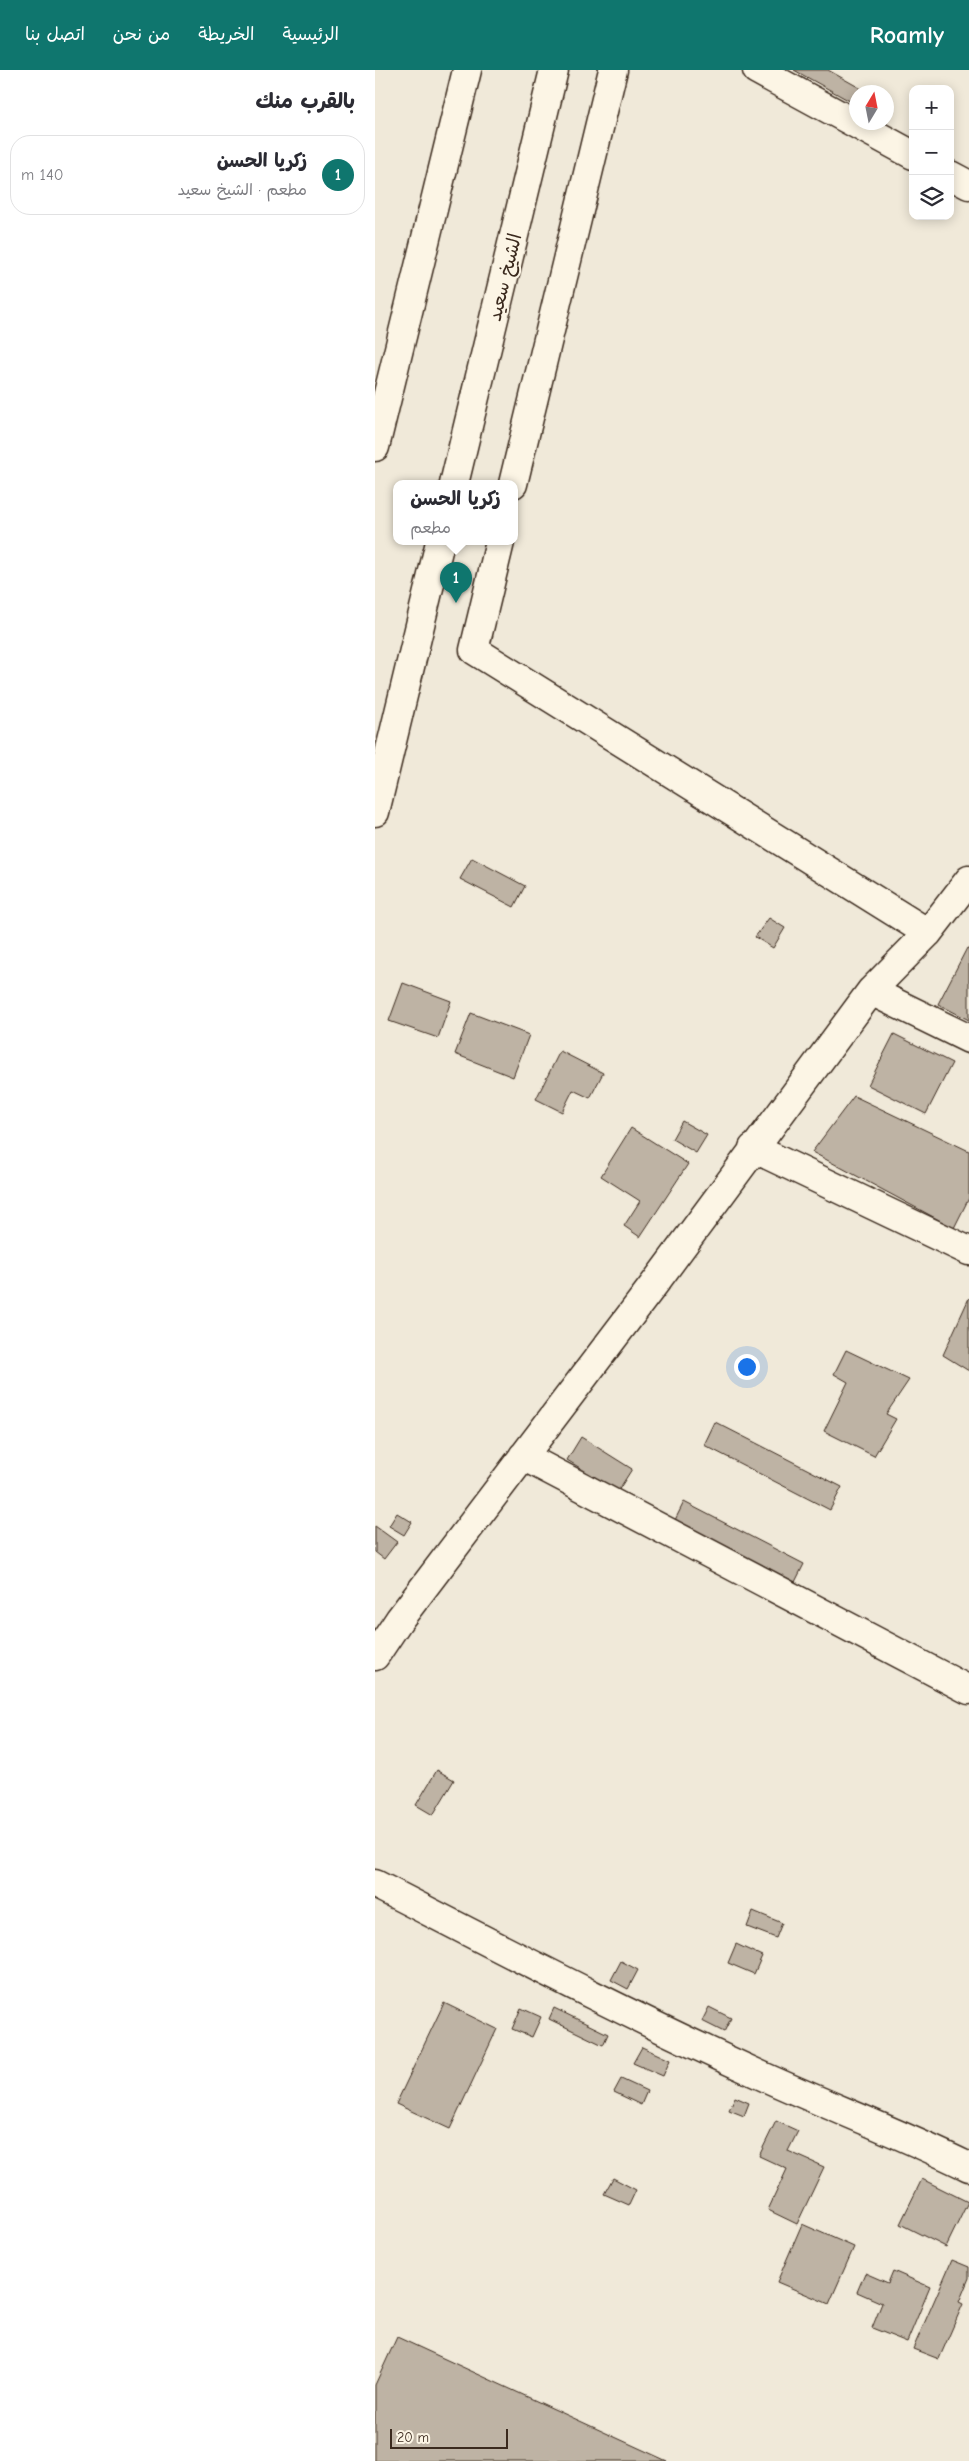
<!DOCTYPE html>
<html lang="ar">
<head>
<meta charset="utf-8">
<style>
	:root { --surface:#fff; --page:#f7f7f7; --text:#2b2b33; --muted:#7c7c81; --line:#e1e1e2; --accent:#0f766e }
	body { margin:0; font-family:"Comic Neue","Playpen Sans Arabic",sans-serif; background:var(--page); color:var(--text); direction:rtl }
	.controls { position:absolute; right:15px; top:15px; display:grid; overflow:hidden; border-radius:10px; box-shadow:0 2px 12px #0003 }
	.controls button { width:45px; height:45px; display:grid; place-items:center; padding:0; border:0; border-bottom:1px solid var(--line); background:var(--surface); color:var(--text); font:25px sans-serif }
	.compass { position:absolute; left:474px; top:15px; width:45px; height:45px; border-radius:50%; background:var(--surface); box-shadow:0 2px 12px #0003; rotate:10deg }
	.scale { position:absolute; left:15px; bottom:12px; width:118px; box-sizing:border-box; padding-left:5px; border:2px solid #3b2a1e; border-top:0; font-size:14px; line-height:18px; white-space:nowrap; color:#3b2a1e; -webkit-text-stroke:4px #fcf5e5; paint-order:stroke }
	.you { position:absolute; left:371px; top:1296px; width:18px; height:18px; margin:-12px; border:4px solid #fff; border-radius:50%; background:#1a73e8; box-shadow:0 0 0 8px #1a73e833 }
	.badge { display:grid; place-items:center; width:32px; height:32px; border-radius:50%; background:var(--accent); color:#fff; font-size:16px; font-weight:700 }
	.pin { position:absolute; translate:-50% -41px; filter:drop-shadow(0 1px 2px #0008) }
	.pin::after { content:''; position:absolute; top:26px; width:18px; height:15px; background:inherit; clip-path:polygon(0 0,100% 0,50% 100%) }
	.popup { position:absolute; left:18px; top:410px; width:125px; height:65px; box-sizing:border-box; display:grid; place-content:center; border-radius:10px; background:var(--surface); filter:drop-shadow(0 1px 4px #0005); font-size:16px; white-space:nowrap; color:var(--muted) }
	.popup b { font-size:19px; color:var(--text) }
	.popup::after { content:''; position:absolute; left:50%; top:100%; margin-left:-10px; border:10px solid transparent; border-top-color:var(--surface) }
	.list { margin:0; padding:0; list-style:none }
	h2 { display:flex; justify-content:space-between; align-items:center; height:65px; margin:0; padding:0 20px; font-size:21px }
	h2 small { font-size:16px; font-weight:400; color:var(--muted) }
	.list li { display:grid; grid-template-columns:32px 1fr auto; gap:15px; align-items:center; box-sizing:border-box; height:80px; margin:0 10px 10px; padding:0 10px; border:1px solid var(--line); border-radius:20px }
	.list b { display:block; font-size:19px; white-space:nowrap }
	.list p { margin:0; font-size:16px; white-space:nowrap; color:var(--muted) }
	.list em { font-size:16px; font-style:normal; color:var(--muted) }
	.icon { flex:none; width:28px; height:28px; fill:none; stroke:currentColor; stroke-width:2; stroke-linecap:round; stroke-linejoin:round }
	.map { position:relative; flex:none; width:594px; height:2391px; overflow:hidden; direction:ltr }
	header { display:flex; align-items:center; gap:30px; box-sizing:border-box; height:70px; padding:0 25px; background:var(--accent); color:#fff }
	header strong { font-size:24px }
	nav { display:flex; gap:28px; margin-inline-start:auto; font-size:18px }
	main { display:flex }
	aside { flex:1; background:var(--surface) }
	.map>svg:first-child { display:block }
	.building { fill:#beb3a4; stroke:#3b2a1e }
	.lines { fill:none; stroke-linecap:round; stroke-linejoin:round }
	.minor-casing { stroke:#3b2a1e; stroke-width:31 }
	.major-casing { stroke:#3b2a1e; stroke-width:31 }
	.minor { stroke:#fcf5e5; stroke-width:28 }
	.major { stroke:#fcf5e5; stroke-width:28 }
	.labels { text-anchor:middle; stroke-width:4; stroke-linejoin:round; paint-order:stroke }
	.street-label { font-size:19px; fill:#3b2a1e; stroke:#fcf5e5 }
</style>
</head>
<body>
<header>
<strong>Roamly</strong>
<nav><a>الرئيسية</a><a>الخريطة</a><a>من نحن</a><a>اتصل بنا</a></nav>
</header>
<main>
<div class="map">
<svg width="594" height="2391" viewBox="0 0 594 2391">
	<rect width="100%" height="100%" fill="#f0e9d9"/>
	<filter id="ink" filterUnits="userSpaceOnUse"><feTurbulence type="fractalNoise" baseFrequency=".02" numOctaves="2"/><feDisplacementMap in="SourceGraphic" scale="10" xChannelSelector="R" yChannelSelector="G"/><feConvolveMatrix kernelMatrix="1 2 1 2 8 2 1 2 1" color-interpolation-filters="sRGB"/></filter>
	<g filter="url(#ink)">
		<!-- building -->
		<path class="building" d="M419,0H453L492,22H482V35Z
			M97,788L150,816L139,837L85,809Z
			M394,848L410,858L398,878L380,867Z
			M592,878L594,879V950L563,934Z
			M28,913L76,931L63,968L14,951Z
			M96,943L154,965L138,1007L80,984Z
			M519,964L577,993L551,1044L493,1015Z
			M185,981L228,1003L215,1028L198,1020L187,1042L161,1029Z
			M479,1026L594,1081V1128L579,1158L437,1082Z
			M307,1051L332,1065L321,1083L297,1069Z
			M256,1058L313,1094L265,1167L249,1156L265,1131L226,1106Z
			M594,1228V1301L568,1285Z
			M471,1280L534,1310L511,1344L521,1349L499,1386L449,1361L473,1312L459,1304Z
			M340,1352L467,1417L455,1440L329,1375Z
			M206,1367L257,1399L243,1421L192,1390Z
			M309,1432L429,1494L420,1512L300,1450Z
			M22,1443L37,1452L29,1465L14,1456Z
			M0,1456L22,1472L9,1489L0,1482Z
			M62,1700L79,1710L58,1745L41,1735Z
			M378,1841L407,1853L401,1868L372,1857Z
			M361,1874L387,1886L379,1904L353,1893Z
			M246,1891L263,1900L253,1919L236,1910Z
			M69,1933L122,1959L75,2059L21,2034Z
			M334,1937L356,1948L349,1962L327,1951Z
			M146,1938L166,1947L157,1967L137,1959Z
			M179,1938L233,1964L228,1975L174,1949Z
			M267,1977L295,1990L288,2006L258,1993Z
			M246,2009L272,2021L266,2035L239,2022Z
			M360,2027L374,2033L369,2046L354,2040Z
			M401,2051L423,2061L413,2081L449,2097L422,2154L393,2140L412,2099L384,2086Z
			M238,2108L261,2120L254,2135L229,2124Z
			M547,2109L593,2132L571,2177L525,2154Z
			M427,2154L479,2177L454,2234L402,2212Z
			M577,2190L594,2197V2208L584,2232L588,2234L564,2289L538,2279Z
			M518,2201L555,2217L532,2272L497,2258L507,2233L482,2222L490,2203L513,2213Z
			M22,2267L292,2391H0V2315Z"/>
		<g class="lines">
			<defs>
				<path id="minor" d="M382,0L538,85
					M575,105L594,115
					M138,414L238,0
					M125,472L99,580L553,863
					M496,921L594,969
					M378,1078L594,1181
					M148,1386L594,1620
					M0,1586L24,1550L280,1213L496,921L553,863L594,810
					M0,1814C127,1879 253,1945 383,2004C453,2036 525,2063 594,2097"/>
				<path id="major" d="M0,377L92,0
					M79,414L179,0
					M0,742L65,472"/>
			</defs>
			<!-- minor casing -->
			<use href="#minor" class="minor-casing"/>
			<!-- major casing -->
			<use href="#major" class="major-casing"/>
			<!-- minor -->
			<use href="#minor" class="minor"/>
			<!-- major -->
			<use href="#major" class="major"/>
		</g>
	</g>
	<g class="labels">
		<!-- street labels -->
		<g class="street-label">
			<text transform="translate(129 207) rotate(-76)" y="7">الشيخ سعيد</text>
		</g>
	</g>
</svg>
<div class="controls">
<button>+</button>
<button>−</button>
<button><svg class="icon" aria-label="layers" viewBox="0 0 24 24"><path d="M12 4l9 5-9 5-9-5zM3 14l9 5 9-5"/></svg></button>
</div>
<svg class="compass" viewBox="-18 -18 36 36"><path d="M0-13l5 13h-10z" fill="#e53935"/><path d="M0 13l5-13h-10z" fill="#7c7c81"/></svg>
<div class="scale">20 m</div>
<div class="you"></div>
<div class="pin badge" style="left:81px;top:533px">1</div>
<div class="popup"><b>زكريا الحسن</b>مطعم</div>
</div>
<aside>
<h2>بالقرب منك<small></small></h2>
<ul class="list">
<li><span class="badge">1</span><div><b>زكريا الحسن</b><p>مطعم · الشيخ سعيد</p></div><em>140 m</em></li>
</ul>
</aside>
</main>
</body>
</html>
